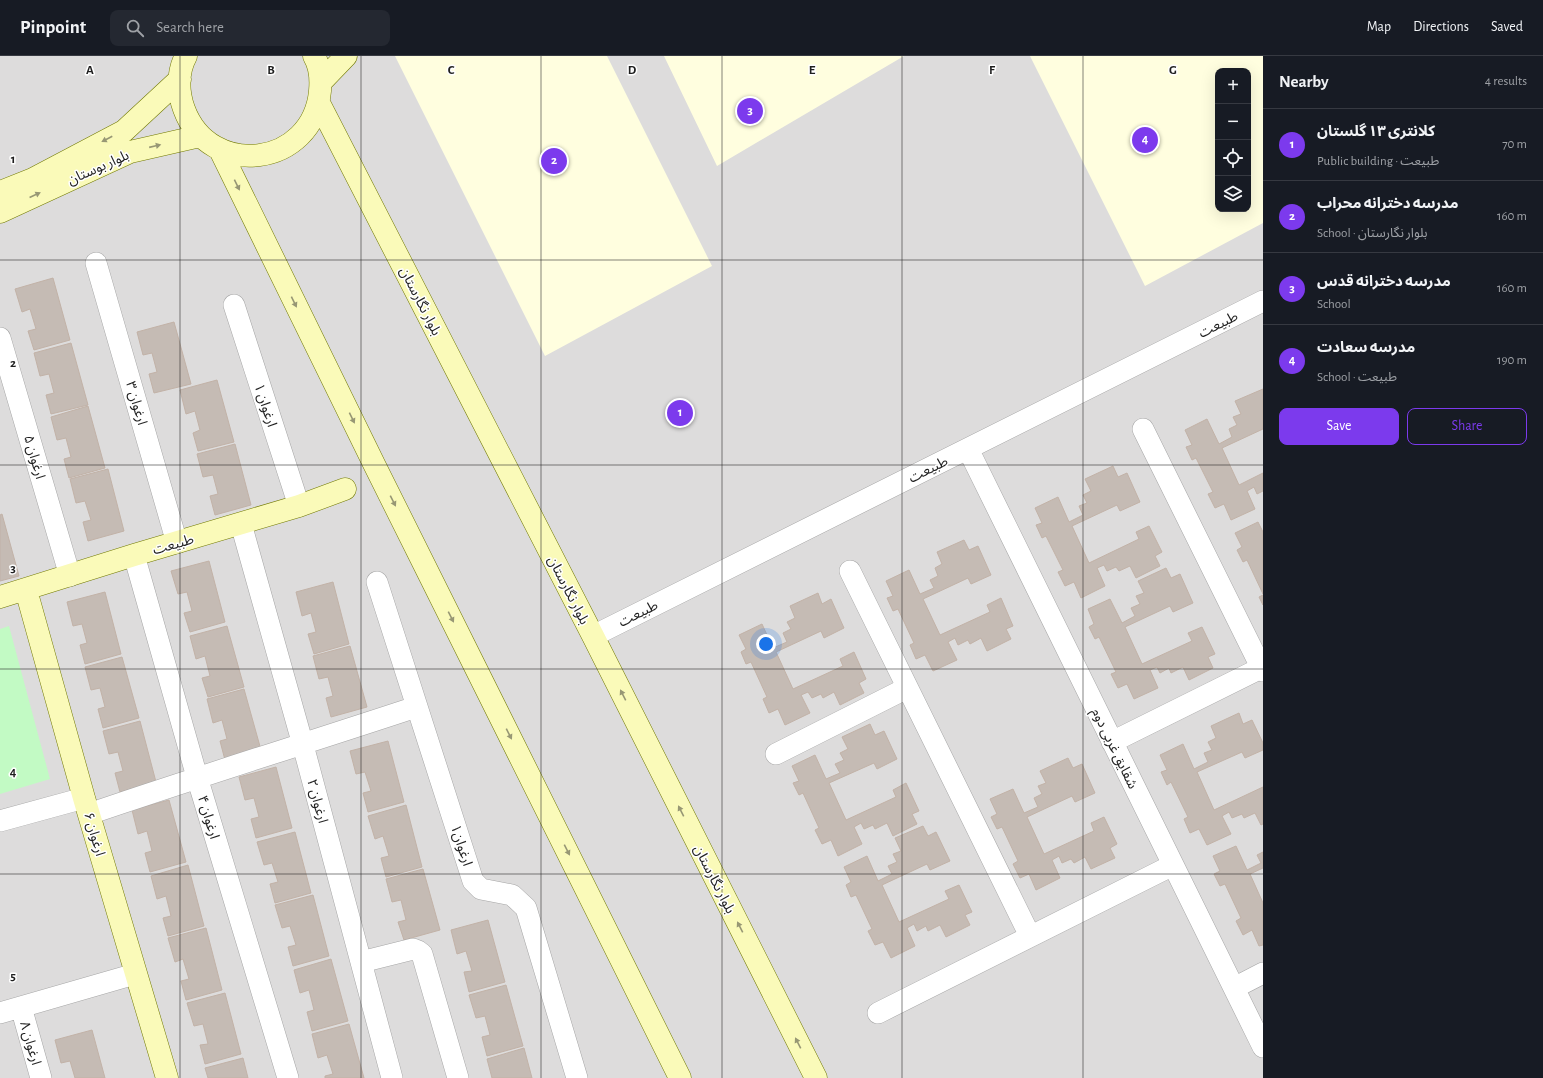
<!DOCTYPE html>
<html lang="en">
<head>
<meta charset="utf-8">
<style>
	:root { --surface:#171b24; --page:#242831; --text:#f1f3f6; --muted:#9ea1a6; --line:#363941; --accent:#7c3aed }
	body { margin:0; font-family:"Alegreya Sans","Noto Sans Arabic",sans-serif; background:var(--page); color:var(--text) }
	.controls { position:absolute; right:12px; top:12px; display:grid; overflow:hidden; border-radius:8px; box-shadow:0 4px 16px #0002 }
	.controls button { width:36px; height:36px; display:grid; place-items:center; padding:0; border:0; border-bottom:1px solid var(--line); background:var(--surface); color:var(--text); font:20px sans-serif }
	.you { position:absolute; left:766px; top:588px; width:14px; height:14px; margin:-10px; border:3px solid #fff; border-radius:50%; background:#1a73e8; box-shadow:0 0 0 6px #1a73e833 }
	.badge { display:grid; place-items:center; width:26px; height:26px; border-radius:50%; background:var(--accent); color:#fff; font-size:13px; font-weight:700 }
	.pin { position:absolute; translate:-50% -50%; border:2px solid #fff; box-shadow:0 1px 4px #0006 }
	.list { margin:0; padding:0; list-style:none }
	h2 { display:flex; justify-content:space-between; align-items:center; height:52px; margin:0; padding:0 16px; font-size:17px }
	h2 small { font-size:13px; font-weight:400; color:var(--muted) }
	.list li { display:grid; grid-template-columns:26px 1fr auto; gap:12px; align-items:center; box-sizing:border-box; height:72px; padding:0 16px; border-top:1px solid var(--line) }
	.list b { display:block; font-size:15px; white-space:nowrap }
	.list p { margin:0; font-size:13px; white-space:nowrap; color:var(--muted) }
	.list em { font-size:13px; font-style:normal; color:var(--muted) }
	.actions { display:flex; gap:8px; padding:12px 16px }
	.actions a { flex:1; padding:9px 0; border:1px solid var(--accent); border-radius:8px; text-align:center; font-size:14px; color:var(--accent) }
	.actions .main { background:var(--accent); color:#fff }
	.icon { flex:none; width:22px; height:22px; fill:none; stroke:currentColor; stroke-width:2; stroke-linecap:round; stroke-linejoin:round }
	.map { position:relative; flex:none; width:1263px; height:1022px; overflow:hidden }
	header { display:flex; align-items:center; gap:24px; box-sizing:border-box; height:56px; padding:0 20px; background:var(--surface); border-bottom:1px solid var(--line) }
	header strong { font-size:19px }
	nav { display:flex; gap:22px; margin-inline-start:auto; font-size:14px }
	.search { width:280px; height:36px; background:var(--page); display:flex; align-items:center; gap:10px; box-sizing:border-box; padding:0 14px; border-radius:8px; color:var(--muted); font-size:15px }
	main { display:flex }
	aside { flex:1; background:var(--surface) }
	.map>svg:first-child { display:block }
	.residential { fill:#dddcdc; fill-rule:evenodd }
	.education { fill:#fffedf; fill-rule:evenodd }
	.park { fill:#c2fac4 }
	.building { fill:#c5bbb4; stroke:#c2b2a7 }
	.lines { fill:none; stroke-linecap:round; stroke-linejoin:round }
	.street-casing { stroke:#a6a6a6; stroke-width:22 }
	.secondary-casing { stroke:#717903; stroke-width:23 }
	.street { stroke:#fff; stroke-width:21 }
	.secondary { stroke:#fafab9; stroke-width:22 }
	.oneway { fill:#979774 }
	.grid { fill:none; stroke:#1f1f1f; stroke-width:1; stroke-opacity:0.55 }
	.labels { text-anchor:middle; stroke-width:3; stroke-linejoin:round; paint-order:stroke }
	.street-label { font-size:14px; fill:#1f1f1f; stroke:#fff }
	.grid-label { font-size:13px; text-anchor:middle; font-weight:bold; fill:#1f1f1f; stroke:#fff; stroke-width:3; stroke-linejoin:round; paint-order:stroke }
</style>
</head>
<body>
<header>
<strong>Pinpoint</strong>
<div class="search"><svg class="icon" aria-label="search" viewBox="0 0 24 24"><circle cx="10" cy="10" r="6"/><path d="M15 15l6 6"/></svg>Search here</div>
<nav><a>Map</a><a>Directions</a><a>Saved</a></nav>
</header>
<main>
<div class="map">
<svg width="1263" height="1022" viewBox="0 0 1263 1022">
	<rect width="100%" height="100%" fill="#f0ece5"/>
	<!-- residential -->
	<path class="residential" d="M0,0H1263V1022H0ZM1218,15H1248V153H1218Z"/>
	<!-- education -->
	<path class="education" d="M395,0H607L712,210L545,300Z
		M664,0H904L717,110Z
		M1030,0H1263V167L1145,230ZM1218,15H1248V153H1218Z"/>
	<!-- park -->
	<path class="park" d="M9,570L50,723L0,738V573Z"/>
	<!-- building -->
	<path class="building" d="M53,222L70,284L34,294L28,275L36,273L30,253L22,256L15,233Z
		M174,266L191,328L154,337L149,318L157,316L152,297L143,299L137,276Z
		M71,287L88,349L51,358L46,339L54,337L49,318L40,320L34,297Z
		M217,324L234,386L198,395L193,377L200,374L195,355L186,358L180,334Z
		M1263,333V373L1222,392L1239,429L1263,417V435L1257,438L1254,431L1247,435L1255,453L1231,464L1224,448L1215,452L1208,438L1213,436L1196,402L1192,404L1186,391L1192,389L1185,374L1207,363L1219,388L1232,381L1229,373L1237,369L1233,361L1241,358L1235,345Z
		M88,350L105,412L69,422L64,403L71,401L66,382L57,384L51,361Z
		M235,388L251,449L215,459L210,440L218,438L213,419L203,421L197,398Z
		M1113,410L1118,421L1127,417L1140,446L1120,455L1117,449L1072,470L1089,507L1139,483L1136,476L1149,470L1162,496L1155,500L1160,510L1136,522L1130,510L1119,515L1116,511L1107,515L1104,509L1097,512L1105,530L1081,542L1074,526L1065,530L1058,516L1063,514L1046,480L1042,482L1036,469L1042,467L1035,452L1058,441L1069,466L1083,459L1079,450L1087,447L1083,439L1091,435L1085,423Z
		M108,413L124,475L88,485L83,466L91,464L85,445L76,447L70,423Z
		M2,458L19,520L0,525V459Z
		M1258,466L1263,476V538L1247,504L1243,506L1237,494L1242,491L1235,477Z
		M964,484L969,494L978,490L991,519L971,528L968,522L923,543L940,579L990,556L987,549L1001,542L1013,570L1006,573L1011,583L987,595L981,582L970,588L968,584L958,589L955,582L948,586L957,604L933,615L925,599L916,603L910,589L914,587L898,553L893,555L887,542L893,540L886,525L909,514L920,538L934,532L930,524L938,520L935,512L942,508L937,496Z
		M209,505L225,566L190,576L184,557L192,555L187,536L178,538L171,515Z
		M1166,512L1171,522L1180,518L1193,547L1173,556L1170,550L1125,571L1142,608L1192,585L1188,577L1202,571L1215,598L1208,601L1213,612L1189,624L1183,611L1171,617L1169,612L1160,617L1157,611L1150,614L1158,632L1134,643L1127,628L1118,632L1111,618L1116,616L1099,581L1095,583L1089,571L1094,568L1088,553L1110,543L1122,567L1135,560L1131,552L1140,548L1136,540L1144,537L1138,525Z
		M333,526L349,588L314,598L308,578L316,576L311,557L302,560L296,536Z
		M105,536L121,598L85,608L80,589L87,587L82,568L73,570L67,546Z
		M818,537L822,548L831,543L844,572L824,582L821,575L776,596L793,633L843,610L840,603L854,596L866,623L859,627L864,637L840,649L834,636L823,642L821,638L812,642L808,636L801,639L810,657L785,669L778,653L769,657L763,643L767,641L751,606L746,608L741,596L746,593L739,579L762,568L773,592L787,586L783,577L791,573L787,566L795,562L790,550Z
		M1263,539V549L1259,541Z
		M227,570L244,631L208,641L202,622L210,620L205,600L196,603L190,580Z
		M350,590L367,651L331,661L326,642L333,640L328,621L319,623L313,600Z
		M122,601L139,662L103,672L98,653L105,651L100,632L91,634L85,611Z
		M244,633L261,694L225,704L220,685L227,683L222,664L213,667L207,643Z
		M1239,657L1243,668L1252,664L1263,687V694L1245,702L1242,696L1197,716L1214,754L1263,731V768L1261,769L1255,757L1244,762L1242,758L1232,762L1229,756L1222,760L1231,778L1207,789L1199,773L1190,777L1184,763L1188,761L1171,726L1167,729L1161,716L1167,714L1160,699L1183,688L1194,713L1208,706L1204,697L1212,694L1208,686L1216,682L1211,670Z
		M140,665L156,726L120,736L115,717L123,715L118,696L109,698L103,675Z
		M870,668L875,679L884,675L897,703L877,713L874,707L829,727L846,764L896,741L893,734L906,727L919,755L912,758L917,768L893,780L887,767L875,773L873,769L864,773L861,767L854,771L862,788L838,800L831,784L822,788L815,774L819,772L803,737L799,739L793,727L799,725L792,710L815,699L826,723L840,717L835,708L844,704L840,697L848,693L842,681Z
		M388,685L404,746L368,756L363,737L371,735L365,716L356,718L350,695Z
		M1068,702L1073,712L1082,708L1095,737L1075,746L1072,740L1027,761L1044,798L1094,775L1091,767L1104,761L1117,788L1110,792L1115,802L1091,813L1085,801L1074,807L1071,803L1062,807L1059,800L1052,804L1060,822L1036,834L1029,818L1020,822L1013,808L1018,805L1002,771L997,773L991,761L997,758L990,743L1013,733L1024,757L1038,751L1034,742L1042,738L1038,730L1046,727L1040,715Z
		M276,711L292,772L256,782L251,763L259,761L254,742L245,744L239,721Z
		M169,744L186,806L150,816L145,797L152,795L147,775L138,778L132,754Z
		M406,749L422,811L386,821L381,802L389,800L383,780L375,783L368,760Z
		M923,770L928,780L936,776L950,805L930,814L927,808L882,829L899,866L949,843L945,835L959,829L972,856L965,859L970,869L946,881L940,869L928,875L926,870L917,875L914,868L907,872L915,890L891,902L883,886L875,889L868,875L872,873L856,839L851,841L846,829L851,826L844,811L867,800L878,825L892,818L888,810L897,806L893,798L901,795L895,782Z
		M295,776L311,837L275,847L270,828L278,826L272,807L264,809L257,786Z
		M1236,790L1247,814L1261,807L1257,799L1263,796V812L1250,818L1263,847V889L1259,890L1252,874L1243,879L1236,865L1241,862L1225,828L1220,830L1214,818L1220,815L1213,800Z
		M188,809L204,870L168,880L163,862L171,860L166,840L157,843L151,820Z
		M423,813L440,874L404,884L398,866L406,864L401,844L392,846L386,823Z
		M313,839L329,900L293,910L288,891L296,889L290,870L282,872L275,849Z
		M488,864L505,926L469,936L464,916L472,915L466,895L457,898L451,874Z
		M206,872L222,934L186,944L181,925L189,923L183,903L175,906L168,882Z
		M331,903L348,965L312,975L307,956L314,954L309,934L300,937L294,914Z
		M506,929L523,990L487,1000L482,981L490,979L485,960L476,962L469,939Z
		M225,937L241,998L205,1008L200,989L208,988L203,968L194,970L187,947Z
		M349,968L364,1022H325V1020L333,1018L327,999L318,1002L312,978Z
		M92,974L105,1022H75L70,1005L61,1007L55,984Z
		M524,992L532,1022H492L487,1003Z
		M243,1002L248,1022H208L205,1012Z"/>
	<g class="lines">
		<defs>
			<path id="street" d="M96,207L177,487
				M234,249L299,450
				M0,282L70,520
				M1143,373L1263,615
				M968,393L1263,991
				M241,468L303,689L392,1022
				M134,499L197,721L288,1022
				M850,515L1030,880
				M377,526L473,825L481,833L512,839L526,852L577,1022
				M593,580L1263,245
				M1112,686L1263,611
				M776,698L907,632
				M89,758C197,721 307,687 416,651
				M0,765L84,742
				M361,906L413,893L418,895L422,898L458,1022
				M1234,932L1263,917
				M21,951L41,1022
				M0,957L135,918
				M878,957L1173,809"/>
			<path id="secondary" d="M186,0C177,16 178,37 184,53C210,124 313,111 320,35C321,24 320,10 314,0
				M321,26L346,0
				M319,47L593,580L816,1022
				M220,94L375,410L680,1022
				M0,136L33,123L124,75L180,23
				M0,156L130,96L200,80
				M26,534L84,742L167,1022
				M0,541L134,499L299,450L345,433"/>
		</defs>
		<!-- street casing -->
		<use href="#street" class="street-casing"/>
		<!-- secondary casing -->
		<use href="#secondary" class="secondary-casing"/>
		<!-- street -->
		<use href="#street" class="street"/>
		<!-- secondary -->
		<use href="#secondary" class="secondary"/>
	</g>
	<!-- one-way arrows -->
	<defs><path id="oneway-solid" d="M-6-.8H1V-3.2L6.5 0L1 3.2V.8H-6Z"/></defs>
	<g class="oneway">
		<use href="#oneway-solid" transform="translate(107 83) rotate(152)"/>
		<use href="#oneway-solid" transform="translate(155 90) rotate(-13)"/>
		<use href="#oneway-solid" transform="translate(237 129) rotate(64)"/>
		<use href="#oneway-solid" transform="translate(35 139) rotate(-25)"/>
		<use href="#oneway-solid" transform="translate(294 246) rotate(64)"/>
		<use href="#oneway-solid" transform="translate(352 362) rotate(64)"/>
		<use href="#oneway-solid" transform="translate(393 445) rotate(63)"/>
		<use href="#oneway-solid" transform="translate(451 561) rotate(63)"/>
		<use href="#oneway-solid" transform="translate(623 639) rotate(-117)"/>
		<use href="#oneway-solid" transform="translate(509 678) rotate(63)"/>
		<use href="#oneway-solid" transform="translate(681 755) rotate(-117)"/>
		<use href="#oneway-solid" transform="translate(567 794) rotate(63)"/>
		<use href="#oneway-solid" transform="translate(740 871) rotate(-117)"/>
		<use href="#oneway-solid" transform="translate(798 987) rotate(-117)"/>
	</g>
	<!-- grid -->
	<path class="grid" d="M180,0V1022M361,0V1022M541,0V1022M722,0V1022M902,0V1022M1083,0V1022M0,204H1263M0,409H1263M0,613H1263M0,818H1263"/>
	<g class="labels">
		<!-- street labels -->
		<g class="street-label">
			<text transform="translate(98 111) rotate(-24)" y="5">بلوار بوستان</text>
			<text transform="translate(421 245) rotate(63)" y="5">بلوار نگارستان</text>
			<text transform="translate(1218 268) rotate(-27)" y="5">طبیعت</text>
			<text transform="translate(137 347) rotate(74)" y="5">ارغوان ۳</text>
			<text transform="translate(266 349) rotate(72)" y="5">ارغوان ۱</text>
			<text transform="translate(35 401) rotate(74)" y="5">ارغوان ۵</text>
			<text transform="translate(928 413) rotate(-27)" y="5">طبیعت</text>
			<text transform="translate(173 488) rotate(-16)" y="5">طبیعت</text>
			<text transform="translate(569 534) rotate(63)" y="5">بلوار نگارستان</text>
			<text transform="translate(638 557) rotate(-27)" y="5">طبیعت</text>
			<text transform="translate(1115 692) rotate(64)" y="5">شقایق غربی دوم</text>
			<text transform="translate(318 745) rotate(75)" y="5">ارغوان ۲</text>
			<text transform="translate(209 761) rotate(73)" y="5">ارغوان ۴</text>
			<text transform="translate(95 778) rotate(74)" y="5">ارغوان ۶</text>
			<text transform="translate(462 789) rotate(72)" y="5">ارغوان۱</text>
			<text transform="translate(715 823) rotate(63)" y="5">بلوار نگارستان</text>
			<text transform="translate(31 987) rotate(74)" y="5">ارغوان ۸</text>
		</g>
	</g>
	<g class="grid-label">
		<text x="90" y="18">A</text>
		<text x="271" y="18">B</text>
		<text x="451" y="18">C</text>
		<text x="632" y="18">D</text>
		<text x="812" y="18">E</text>
		<text x="992" y="18">F</text>
		<text x="1173" y="18">G</text>
		<text x="13" y="107">1</text>
		<text x="13" y="311">2</text>
		<text x="13" y="516">3</text>
		<text x="13" y="720">4</text>
		<text x="13" y="924">5</text>
	</g>
</svg>
<div class="controls">
<button>+</button>
<button>−</button>
<button><svg class="icon" aria-label="locate" viewBox="0 0 24 24"><circle cx="12" cy="12" r="6"/><path d="M12 2v4M12 18v4M2 12h4M18 12h4"/></svg></button>
<button><svg class="icon" aria-label="layers" viewBox="0 0 24 24"><path d="M12 4l9 5-9 5-9-5zM3 14l9 5 9-5"/></svg></button>
</div>
<div class="you"></div>
<div class="pin badge" style="left:680px;top:357px">1</div>
<div class="pin badge" style="left:554px;top:105px">2</div>
<div class="pin badge" style="left:750px;top:55px">3</div>
<div class="pin badge" style="left:1145px;top:84px">4</div>
</div>
<aside>
<h2>Nearby<small>4 results</small></h2>
<ul class="list">
<li><span class="badge">1</span><div><b>کلانتری ۱۳ گلستان</b><p>Public building · طبیعت</p></div><em>70 m</em></li>
<li><span class="badge">2</span><div><b>مدرسه دخترانه محراب</b><p>School · بلوار نگارستان</p></div><em>160 m</em></li>
<li><span class="badge">3</span><div><b>مدرسه دخترانه قدس</b><p>School</p></div><em>160 m</em></li>
<li><span class="badge">4</span><div><b>مدرسه سعادت</b><p>School · طبیعت</p></div><em>190 m</em></li>
</ul>
<div class="actions"><a class="main">Save</a><a>Share</a></div>
</aside>
</main>
</body>
</html>
